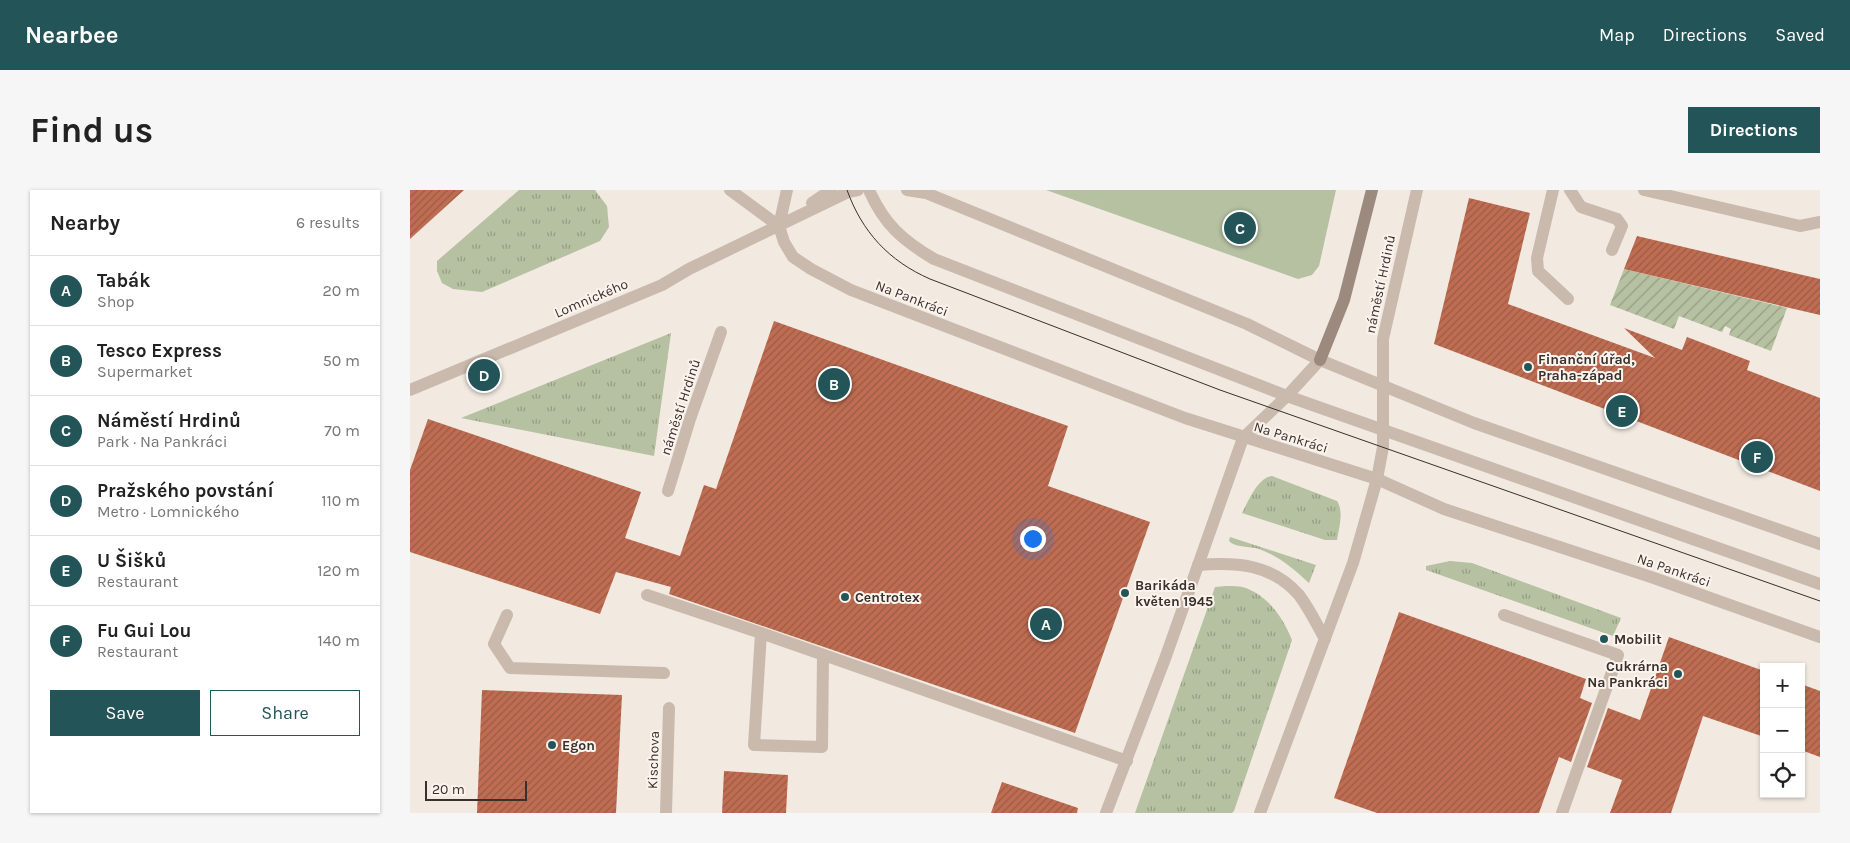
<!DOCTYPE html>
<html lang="en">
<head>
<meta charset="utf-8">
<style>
	:root { --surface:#fff; --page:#f6f6f6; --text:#222; --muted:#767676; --line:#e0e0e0; --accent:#235458 }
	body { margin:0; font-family:Karla,sans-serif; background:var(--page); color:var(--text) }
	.controls { position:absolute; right:15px; bottom:15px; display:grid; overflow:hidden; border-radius:0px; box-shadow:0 1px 4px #0004 }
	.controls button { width:45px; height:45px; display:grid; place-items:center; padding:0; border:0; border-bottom:1px solid var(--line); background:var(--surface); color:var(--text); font:25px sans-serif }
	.scale { position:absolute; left:15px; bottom:12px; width:102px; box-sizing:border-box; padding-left:5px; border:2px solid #392f2b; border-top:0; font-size:14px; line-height:18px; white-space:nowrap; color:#392f2b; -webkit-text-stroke:4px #faf4ed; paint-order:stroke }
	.you { position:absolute; left:622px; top:348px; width:18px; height:18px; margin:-12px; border:4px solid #fff; border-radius:50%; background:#1a73e8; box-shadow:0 0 0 8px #1a73e833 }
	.badge { display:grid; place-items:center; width:32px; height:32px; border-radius:50%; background:var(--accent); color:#fff; font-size:16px; font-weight:700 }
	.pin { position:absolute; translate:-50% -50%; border:2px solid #fff; box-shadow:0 1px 5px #0006 }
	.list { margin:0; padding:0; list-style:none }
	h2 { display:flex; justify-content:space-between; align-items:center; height:65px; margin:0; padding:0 20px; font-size:21px }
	h2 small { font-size:16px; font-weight:400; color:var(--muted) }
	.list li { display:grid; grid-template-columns:32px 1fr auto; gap:15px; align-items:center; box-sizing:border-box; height:70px; padding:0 20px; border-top:1px solid var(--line) }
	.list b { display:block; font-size:19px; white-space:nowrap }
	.list p { margin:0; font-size:16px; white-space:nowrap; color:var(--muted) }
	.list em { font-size:16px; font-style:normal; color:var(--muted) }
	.actions { display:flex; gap:10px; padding:15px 20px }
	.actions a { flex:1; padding:11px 0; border:1px solid var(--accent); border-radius:0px; text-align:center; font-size:18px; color:var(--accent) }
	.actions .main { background:var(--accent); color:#fff }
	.icon { flex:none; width:28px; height:28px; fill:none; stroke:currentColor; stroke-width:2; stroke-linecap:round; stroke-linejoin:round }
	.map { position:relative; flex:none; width:1410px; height:623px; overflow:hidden; border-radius:0px }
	header { display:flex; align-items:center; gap:30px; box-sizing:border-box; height:70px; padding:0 25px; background:var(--accent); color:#fff }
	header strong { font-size:24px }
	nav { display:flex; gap:28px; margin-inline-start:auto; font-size:18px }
	.intro { display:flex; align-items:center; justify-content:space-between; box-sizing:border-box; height:120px; padding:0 30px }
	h1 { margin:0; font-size:35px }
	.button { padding:12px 22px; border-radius:0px; background:var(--accent); color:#fff; font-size:18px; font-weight:700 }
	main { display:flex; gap:30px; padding:0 30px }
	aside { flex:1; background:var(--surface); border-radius:0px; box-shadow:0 1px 4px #0004 }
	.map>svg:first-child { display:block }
	.grass { fill:url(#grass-tufts) }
	.park { fill:#b6c1a1 }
	.garden { fill:url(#garden-furrows) }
	.building { fill:url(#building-hatch) }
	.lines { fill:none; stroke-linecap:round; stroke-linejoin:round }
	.service { stroke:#cabaad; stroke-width:12 }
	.pedestrian { stroke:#cabaad; stroke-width:12 }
	.minor { stroke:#cabaad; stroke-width:12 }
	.tertiary { stroke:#cabaad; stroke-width:12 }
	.secondary { stroke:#9d8a7e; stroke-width:12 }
	.tram { stroke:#392f2b; stroke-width:1 }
	.poi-dot { fill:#235458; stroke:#faf4ed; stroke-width:2 }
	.labels { text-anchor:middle; stroke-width:4; stroke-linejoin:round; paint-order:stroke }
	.street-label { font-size:14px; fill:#392f2b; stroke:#faf4ed }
	.poi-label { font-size:14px; font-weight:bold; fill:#392f2b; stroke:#faf4ed; text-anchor:start }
</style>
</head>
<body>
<header>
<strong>Nearbee</strong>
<nav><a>Map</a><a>Directions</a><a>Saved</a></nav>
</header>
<div class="intro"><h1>Find us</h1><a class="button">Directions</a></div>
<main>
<aside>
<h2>Nearby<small>6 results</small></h2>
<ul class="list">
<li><span class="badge">A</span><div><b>Tabák</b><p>Shop</p></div><em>20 m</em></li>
<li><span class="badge">B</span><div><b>Tesco Express</b><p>Supermarket</p></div><em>50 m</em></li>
<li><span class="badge">C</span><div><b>Náměstí Hrdinů</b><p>Park · Na Pankráci</p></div><em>70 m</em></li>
<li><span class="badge">D</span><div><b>Pražského povstání</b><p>Metro · Lomnického</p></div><em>110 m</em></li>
<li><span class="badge">E</span><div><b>U Šišků</b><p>Restaurant</p></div><em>120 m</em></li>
<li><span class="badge">F</span><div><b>Fu Gui Lou</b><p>Restaurant</p></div><em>140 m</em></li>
</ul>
<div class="actions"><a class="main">Save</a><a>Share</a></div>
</aside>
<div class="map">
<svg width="1410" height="623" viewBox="0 0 1410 623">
	<defs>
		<pattern id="grass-tufts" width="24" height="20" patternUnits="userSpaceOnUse" patternTransform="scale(1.25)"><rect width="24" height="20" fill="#b6c1a1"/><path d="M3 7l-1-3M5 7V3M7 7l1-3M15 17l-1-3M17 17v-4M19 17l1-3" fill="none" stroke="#959d83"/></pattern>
		<pattern id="garden-furrows" width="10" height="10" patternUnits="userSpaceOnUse" patternTransform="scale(1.25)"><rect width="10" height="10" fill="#b6c1a1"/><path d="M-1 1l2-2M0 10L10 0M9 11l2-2" fill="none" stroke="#959d83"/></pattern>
		<pattern id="building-hatch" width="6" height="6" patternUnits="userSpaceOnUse" patternTransform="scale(1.25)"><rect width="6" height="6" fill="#bf6d52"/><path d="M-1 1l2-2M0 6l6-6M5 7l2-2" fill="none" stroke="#9c5a44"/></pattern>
	</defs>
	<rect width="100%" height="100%" fill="#f2eae1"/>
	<!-- grass -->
	<path class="grass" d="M109,0H185L197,16L199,37L190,51L72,102L43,99L32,93L27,81V71Z
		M261,143L244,266L51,228Z
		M862,286L927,311C934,322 929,338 927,350H915L832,323C838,312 848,287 862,286Z
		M820,347L906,375L899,393C884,379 869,366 849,359C840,356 825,358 819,351Z
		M1040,371L1062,373L1211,428L1203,446L1016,380V376Z
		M816,396C822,396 830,396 836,398C859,407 873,428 882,450L824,621L822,623H725L805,397Z"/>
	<!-- park -->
	<path class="park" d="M636,0H926L909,76L902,85L888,89Z"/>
	<!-- garden -->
	<path class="garden" d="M1214,79L1377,118L1361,161L1319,145L1321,139L1315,136L1312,142L1269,126L1264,139L1200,115Z"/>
	<!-- building -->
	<path class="building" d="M0,0H54L0,49Z
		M1059,8L1120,23L1098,114L1245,168L1214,138L1272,160L1277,147L1340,171L1337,180L1410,208V301L1024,154Z
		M1227,46L1410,89V125L1214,79Z
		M364,131L658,236L638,296L740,332L665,543L259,404L261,397L206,382L190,424L0,362V280L18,229L231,302L215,348L270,366L294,295L306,299Z
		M989,422L1176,489L1170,508L1182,513L1161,572L1149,567L1129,623H967L924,608Z
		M1259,447L1354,481V547L1293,526L1261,623H1200L1212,590L1177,577L1198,518L1230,530Z
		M1391,494L1410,501V567L1391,560Z
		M72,500L212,505L206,623H67Z
		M314,581L378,585L376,623H312Z
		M592,592L668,618L667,623H581Z"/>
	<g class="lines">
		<!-- service -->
		<path class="service" d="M459,0C474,34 492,50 524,69L877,206L1410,394
			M1143,0L1127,68L1128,81L1158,109
			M1160,0L1171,17L1207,29L1212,36L1202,60
			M788,375C827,372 862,374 889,405C899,418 907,435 915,449
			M237,405L351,443L717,571
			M97,425L84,454L100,478L254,483
			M1094,425L1208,465L1152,623
			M351,443L344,555L412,557L413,465"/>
		<!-- pedestrian -->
		<path class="pedestrian" d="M258,301L280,229L311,142"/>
		<!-- minor -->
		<path class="minor" d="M1234,0L1390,36L1410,32
			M973,196V149L1007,0
			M256,623L259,518"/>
		<!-- tertiary -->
		<path class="tertiary" d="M320,0L369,36L374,52L383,67L401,79L441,100L775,228L967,289L1034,319L1244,388L1410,447
			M497,0L516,3L837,134L910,170L1064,233L1410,354
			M402,13L421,0
			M369,36L377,0
			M0,200L252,95L279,79L438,2L448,0
			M696,623L756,466L833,248L877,206L910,170
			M850,623L943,373L967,289L973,257V196"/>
		<!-- secondary -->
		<path class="secondary" d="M910,170L934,110L962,0"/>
		<!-- tram -->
		<path class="tram" d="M437,0C452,42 479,71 520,89L810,200L1410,411"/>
	</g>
	<!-- markers -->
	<g class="poi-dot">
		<circle cx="1118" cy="177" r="5"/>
		<circle cx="715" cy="403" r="5"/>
		<circle cx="435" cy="407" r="5"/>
		<circle cx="1194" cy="449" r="5"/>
		<circle cx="1268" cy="484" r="5"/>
		<circle cx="142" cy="555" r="5"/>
	</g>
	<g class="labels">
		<!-- street labels -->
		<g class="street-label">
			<text transform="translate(970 94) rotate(-78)" y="5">náměstí Hrdinů</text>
			<text transform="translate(181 108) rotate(-23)" y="5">Lomnického</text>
			<text transform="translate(502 108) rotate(21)" y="5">Na Pankráci</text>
			<text transform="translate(270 217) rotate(-72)" y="5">náměstí Hrdinů</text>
			<text transform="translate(881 247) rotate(17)" y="5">Na Pankráci</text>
			<text transform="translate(1264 380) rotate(19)" y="5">Na Pankráci</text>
			<text transform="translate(243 570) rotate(-88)" y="5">Kischova</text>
		</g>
		<!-- poi labels -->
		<g class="poi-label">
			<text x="1128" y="174">Finanční úřad,<tspan x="1128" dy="16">Praha-západ</tspan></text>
			<text x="725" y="400">Barikáda<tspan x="725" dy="16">květen 1945</tspan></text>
			<text x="445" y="412">Centrotex</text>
			<text x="1204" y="454">Mobilit</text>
			<text x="1258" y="481" text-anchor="end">Cukrárna<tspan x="1258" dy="16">Na Pankráci</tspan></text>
			<text x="152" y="560">Egon</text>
		</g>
	</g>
</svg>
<div class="controls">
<button>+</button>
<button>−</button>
<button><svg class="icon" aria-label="locate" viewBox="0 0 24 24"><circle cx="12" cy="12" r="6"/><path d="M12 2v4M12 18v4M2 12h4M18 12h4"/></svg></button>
</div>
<div class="scale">20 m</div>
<div class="you"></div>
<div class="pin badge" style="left:636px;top:434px">A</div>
<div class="pin badge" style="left:424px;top:194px">B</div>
<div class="pin badge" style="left:830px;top:38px">C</div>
<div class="pin badge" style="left:74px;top:185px">D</div>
<div class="pin badge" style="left:1212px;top:221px">E</div>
<div class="pin badge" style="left:1347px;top:267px">F</div>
</div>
</main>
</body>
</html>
